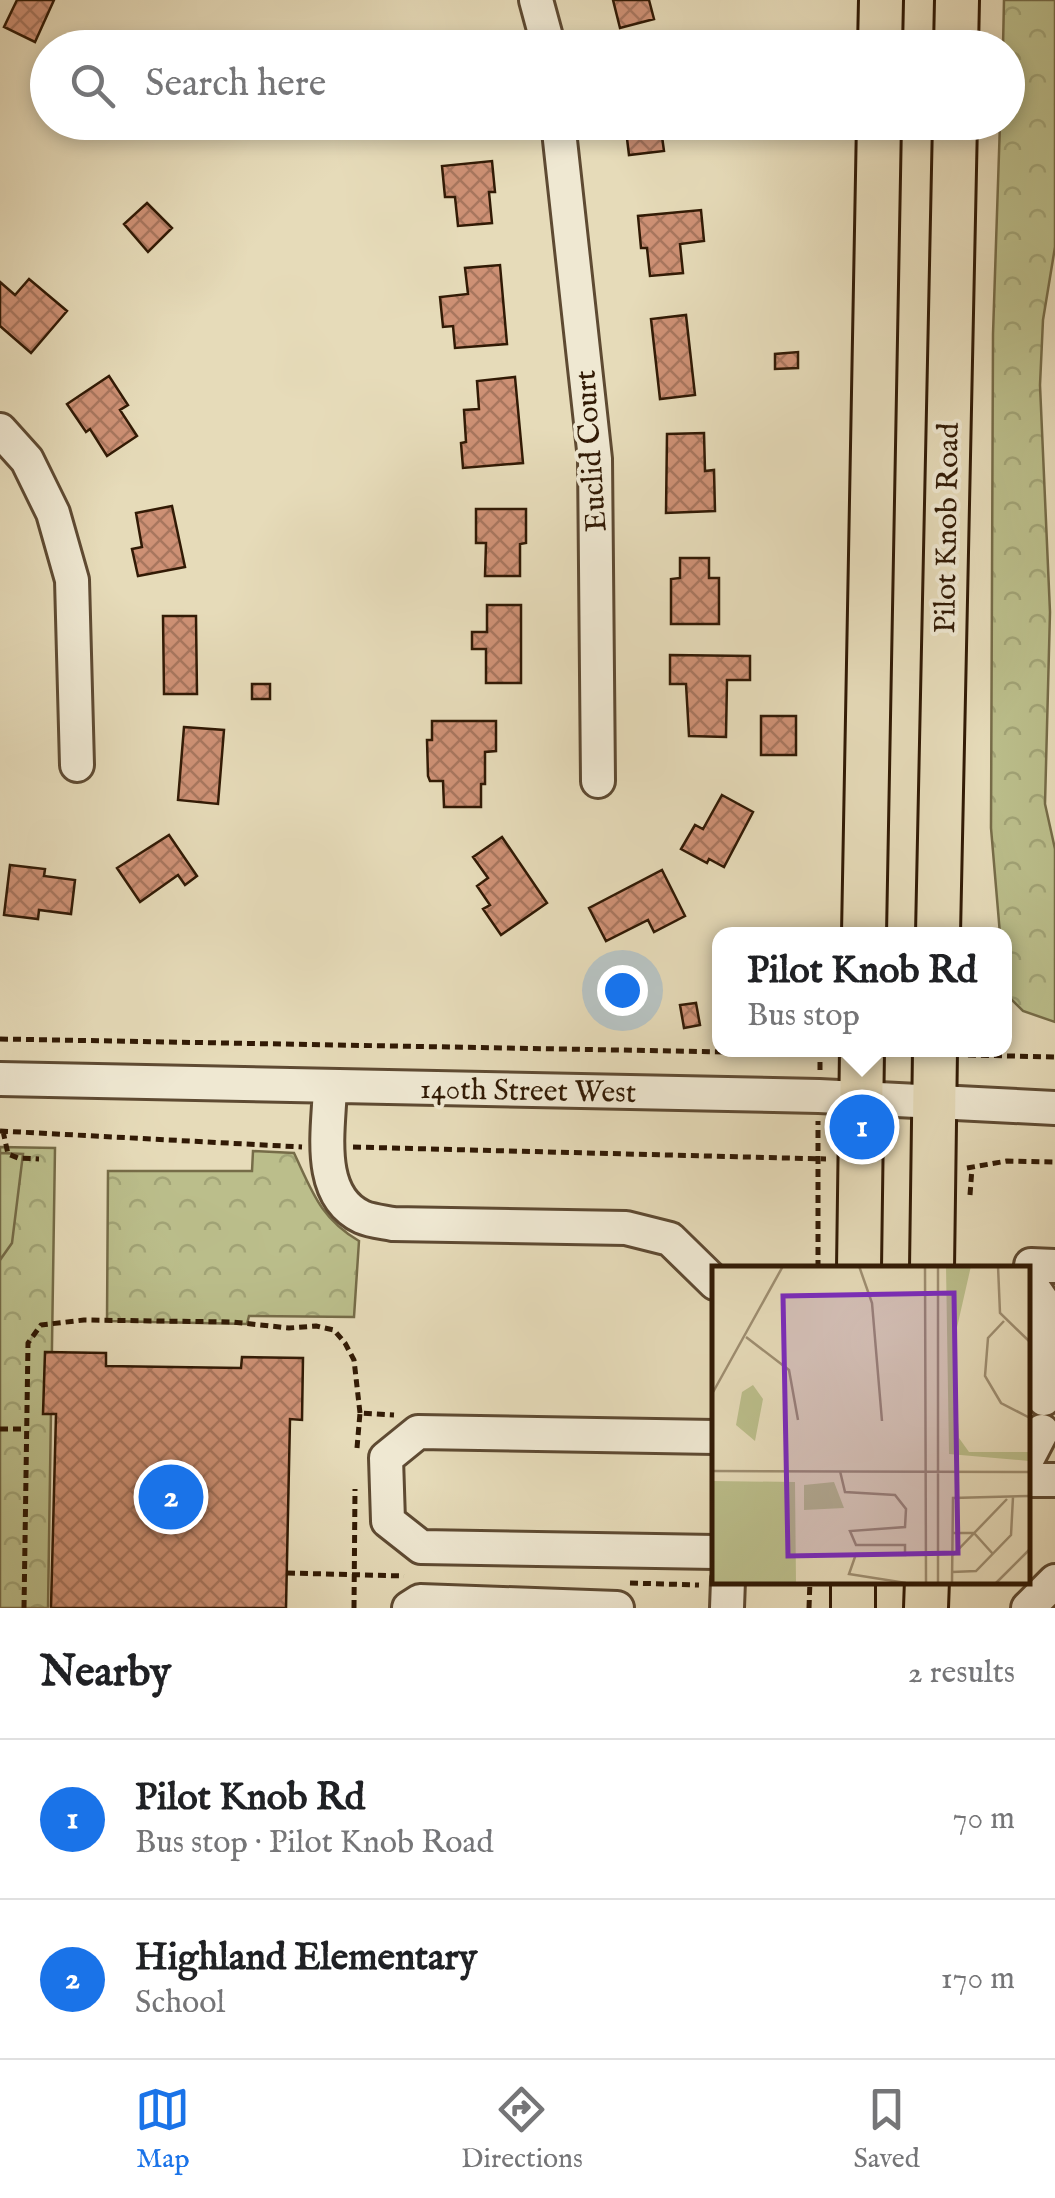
<!DOCTYPE html>
<html lang="en">
<head>
<meta charset="utf-8">
<style>
	:root { --surface:#fff; --page:#f2f2f2; --text:#202124; --muted:#757577; --line:#e0e0e0; --accent:#1a73e8 }
	body { margin:0; font-family:"IM FELL English",serif; background:var(--page); color:var(--text) }
	.you { position:absolute; left:622px; top:990px; width:35px; height:35px; margin:-25px; border:8px solid #fff; border-radius:50%; background:#1a73e8; box-shadow:0 0 0 15px #1a73e833 }
	.badge { display:grid; place-items:center; width:65px; height:65px; border-radius:50%; background:var(--accent); color:#fff; font-size:32px; font-weight:700 }
	.pin { position:absolute; translate:-50% -50%; border:5px solid #fff; box-shadow:0 2px 10px #0006 }
	.popup { position:absolute; left:712px; top:927px; width:300px; height:130px; box-sizing:border-box; display:grid; place-content:center; border-radius:20px; background:var(--surface); filter:drop-shadow(0 2px 8px #0005); font-size:32px; white-space:nowrap; color:var(--muted) }
	.popup b { font-size:38px; color:var(--text) }
	.popup::after { content:''; position:absolute; left:50%; top:100%; margin-left:-20px; border:20px solid transparent; border-top-color:var(--surface) }
	.list { margin:0; padding:0; list-style:none }
	h2 { display:flex; justify-content:space-between; align-items:center; height:130px; margin:0; padding:0 40px; font-size:42px }
	h2 small { font-size:32px; font-weight:400; color:var(--muted) }
	.list li { display:grid; grid-template-columns:65px 1fr auto; gap:30px; align-items:center; box-sizing:border-box; height:160px; padding:0 40px; border-top:2px solid var(--line) }
	.list b { display:block; font-size:38px; white-space:nowrap }
	.list p { margin:0; font-size:32px; white-space:nowrap; color:var(--muted) }
	.list em { font-size:32px; font-style:normal; color:var(--muted) }
	.icon { flex:none; width:55px; height:55px; fill:none; stroke:currentColor; stroke-width:2; stroke-linecap:round; stroke-linejoin:round }
	.map { position:relative; flex:none; width:1055px; height:1608px; overflow:hidden }
	.search { position:absolute; background:var(--surface); box-shadow:0 5px 15px #0003; left:30px; right:30px; top:30px; height:110px; display:flex; align-items:center; gap:25px; box-sizing:border-box; padding:0 35px; border-radius:55px; color:var(--muted); font-size:38px }
	.sheet { height:450px; background:var(--surface) }
	nav { display:flex; justify-content:space-around; align-items:center; box-sizing:border-box; height:140px; border-top:2px solid var(--line); background:var(--surface); font-size:28px; color:var(--muted) }
	nav a { display:grid; justify-items:center; gap:5px }
	nav .on { color:var(--accent) }
	.map>svg:first-child { display:block }
	.forest { fill:url(#forest-crowns); stroke:#766c48; stroke-width:2.5 }
	.pitch { fill:#bbbe8b; stroke:#766c48; stroke-width:2.5 }
	.building { fill:url(#building-cross-hatch); stroke:#311a05; stroke-width:2.5 }
	.lines { fill:none; stroke-linecap:round; stroke-linejoin:round }
	.minor-casing { stroke:#5e4a32; stroke-width:38 }
	.major-casing { stroke:#311a05; stroke-width:48 }
	.path { stroke:#311a05; stroke-width:5; stroke-dasharray:8 5; stroke-linecap:butt }
	.minor { stroke:#efe8d2; stroke-width:32 }
	.major { stroke:#e6dbb9; stroke-width:42 }
	.labels { text-anchor:middle; stroke-width:8; stroke-linejoin:round; paint-order:stroke }
	.street-label { font-size:30px; fill:#311a05; stroke:#efe8d2 }
	.inset-road { fill:none; stroke:#9e8e71; stroke-width:2.5 }
	.view { fill:#7b2cbf; fill-opacity:0.15; stroke:#7b2cbf; stroke-width:5 }
	.inset-edge { fill:none; stroke:#311a05; stroke-width:5 }
</style>
</head>
<body>
<div class="map">
<svg width="1055" height="1608" viewBox="0 0 1055 1608">
	<defs>
		<pattern id="forest-crowns" width="20" height="18" patternUnits="userSpaceOnUse" patternTransform="scale(2.5)"><rect width="20" height="18" fill="#bbbe8b"/><path d="M2 6a3 3 0 1 1 6 0M12 15a3 3 0 1 1 6 0" fill="none" stroke="#a1a376"/></pattern>
		<pattern id="building-cross-hatch" width="8" height="8" patternUnits="userSpaceOnUse" patternTransform="scale(2.5)"><rect width="8" height="8" fill="#ce9175"/><path d="M0 0l8 8M0 8l8-8" fill="none" stroke="#a8765e"/></pattern>
	</defs>
	<rect width="100%" height="100%" fill="#e6dbb9"/>
	<filter id="stains"><feTurbulence type="fractalNoise" baseFrequency=".002" numOctaves="4"/><feColorMatrix values="0 0 0 0 .2 0 0 0 0 .09 0 0 0 0 .02 0 0 0 .5 -.17"/></filter>
	<radialGradient id="worn" r=".72"><stop offset=".6" stop-color="#630" stop-opacity="0"/><stop offset="1" stop-color="#630" stop-opacity=".3"/></radialGradient>
	<!-- forest -->
	<path class="forest" d="M1004,0H1055V247L1043,320L1040,385L1050,612L1045,804L1055,849V1022L1023,1011L1006,994L1004,934H1000L991,828L993,334L1000,123L1008,122V48L1003,47Z
		M0,1147L55,1148L48,1608H0Z
		M253,1151L294,1153C312,1191 320,1218 359,1241L354,1317L249,1316L247,1324L107,1321L108,1171H252Z"/>
	<!-- pitch -->
	<path class="pitch" d="M0,1153L23,1154L12,1243L0,1260Z"/>
	<!-- building -->
	<path class="building" d="M17,0H54L35,42L4,27Z
		M613,0H649L654,19L620,28Z
		M467,34L469,48H432L431,39Z
		M625,122H660L664,151L629,155Z
		M756,122H776L777,136L758,138Z
		M492,161L495,192H489L492,223L458,226L455,197H445L442,166Z
		M147,203L172,228L148,252L124,224Z
		M701,210L704,241L680,244L683,273L650,276L647,248H641L638,216Z
		M500,265L507,344L455,348L453,326L443,327L440,297L468,294L465,268Z
		M29,279L67,311L31,353L0,326V282L15,295Z
		M686,315L695,395L660,399L651,319Z
		M798,352V368L775,369V354Z
		M109,376L128,405L120,410L137,436L107,456L90,429L86,432L67,404Z
		M515,377L523,463L463,468L461,443L466,442L464,410L479,409L477,381Z
		M704,433L705,471L714,470L715,511L666,513L667,434Z
		M172,506L185,567L138,576L132,549L142,547L136,513Z
		M476,509H526V543L520,544V576H485L486,543H476Z
		M680,558H709V578H719V624H671V579L680,578Z
		M487,605H521V683H486V649H472V632H487Z
		M163,616H196L197,694H164Z
		M670,655L750,656V680H727L726,737L689,736L686,684H670Z
		M252,684H270V699H252Z
		M761,716H796V755H761Z
		M432,721H496V751L485,752V784H481V807H444L443,781H430L428,776L427,740H432Z
		M184,727L224,730L218,804L178,800Z
		M722,795L753,812L724,867L709,859L707,863L681,849L695,825L703,829Z
		M169,835L197,876L185,885L178,875L140,902L117,868Z
		M502,837L547,903L501,935L483,909L490,905L477,886L488,878L473,857Z
		M10,865L45,869L44,876L75,880L71,914L39,910L38,919L4,915Z
		M662,870L685,916L654,932L648,920L606,941L589,908Z
		M696,1003L700,1025L684,1028L680,1005Z
		M45,1352L106,1353V1366L241,1368L242,1357L303,1358L302,1420L290,1419L286,1608H51L56,1414H43Z"/>
	<g class="lines">
		<defs>
			<path id="minor" d="M536,0L549,48
				M558,122L595,459L598,781
				M0,430L27,460L53,513L72,580L77,765
				M0,1079L819,1096L1055,1108
				M330,1086C329,1128 315,1195 362,1217C371,1221 383,1222 393,1224L626,1228L670,1239L715,1283
				M1030,1283L1043,1302L1044,1399
				M1029,1296L1031,1265L1055,1266
				M715,1437L418,1432L386,1458L388,1521L421,1547L715,1552
				M1028,1458L1042,1431
				M1028,1480H1055
				M409,1608L420,1601L617,1608
				M727,1608L728,1580
				M1028,1608L1055,1581"/>
			<path id="major" d="M880,48L881,0
				M956,48L957,0
				M864,934L879,122
				M938,934L955,122
				M859,1268L862,1050
				M932,1268L935,1050
				M853,1608V1580
				M926,1608L927,1580"/>
		</defs>
		<!-- minor casing -->
		<use href="#minor" class="minor-casing"/>
		<!-- major casing -->
		<use href="#major" class="major-casing"/>
		<!-- path -->
		<path class="path" d="M0,1039L786,1053L799,1050
			M968,1055L1055,1057
			M820,1070V1050
			M0,1131L302,1147
			M3,1131L8,1154L18,1158L39,1159
			M353,1147L826,1159
			M967,1168L1007,1161L1055,1162
			M970,1195L972,1168
			M818,1268V1121
			M0,1429H26
			M357,1448L360,1413L394,1415
			M287,1573L404,1576
			M630,1583L699,1585
			M24,1608L28,1343L41,1325L84,1320L233,1322L289,1328L316,1326L334,1330L345,1343L354,1360L360,1413
			M354,1608L355,1489
			M809,1608L810,1580"/>
		<!-- minor -->
		<use href="#minor" class="minor"/>
		<!-- major -->
		<use href="#major" class="major"/>
	</g>
	<g class="labels">
		<!-- street labels -->
		<g class="street-label">
			<text transform="translate(590 451) rotate(-94)" y="10">Euclid Court</text>
			<text transform="translate(946 528) rotate(-89)" y="10">Pilot Knob Road</text>
			<text transform="translate(528 1090) rotate(1)" y="10">140th Street West</text>
		</g>
	</g>
	<!-- overview -->
	<g transform="translate(712 1266)">
		<rect width="318" height="318" fill="#e6dbb9"/>
		<path d="M234,0H259L241,79L247,172L257,186H317V195L237,188ZM41,119L51,133L43,175L24,159L30,126ZM0,215L83,216L84,317H0ZM122,216L132,242L92,244V219Z" fill="#bbbe8b"/>
		<path d="M45,216L78,217L69,242L42,248ZM0,223L16,224L28,235L31,317H24V239ZM0,243H23V312H0ZM45,269L73,270L72,317H45Z" fill="#bbbe8b"/>
		<path class="inset-road" d="M147,0L160,37L170,155M213,0L214,317M286,0L288,47L318,76M292,55L276,72L273,110L289,137L318,152M34,71L77,104L86,154M0,128L71,0M0,205L318,206M128,205L133,226L183,229L194,243L193,261L138,265L144,279H193V289L144,288L137,308L194,317M241,267H262L281,288M241,289L295,233M240,306L264,305L299,269L301,231M226,317V0M240,317L241,232L318,230M284,317L318,283"/>
		<path class="view" d="M242,27L246,287L76,290L71,30Z"/>
		<rect width="318" height="318" class="inset-edge"/>
	</g>
	<rect width="100%" height="100%" filter="url(#stains)"/>
	<rect width="100%" height="100%" fill="url(#worn)"/>
</svg>
<div class="you"></div>
<div class="pin badge" style="left:862px;top:1127px">1</div>
<div class="popup"><b>Pilot Knob Rd</b>Bus stop</div>
<div class="pin badge" style="left:171px;top:1497px">2</div>
<div class="search"><svg class="icon" aria-label="search" viewBox="0 0 24 24"><circle cx="10" cy="10" r="6"/><path d="M15 15l6 6"/></svg>Search here</div>
</div>
<section class="sheet">
<h2>Nearby<small>2 results</small></h2>
<ul class="list">
<li><span class="badge">1</span><div><b>Pilot Knob Rd</b><p>Bus stop · Pilot Knob Road</p></div><em>70 m</em></li>
<li><span class="badge">2</span><div><b>Highland Elementary</b><p>School</p></div><em>170 m</em></li>
</ul>
</section>
<nav>
<a class="on"><svg class="icon" aria-label="map" viewBox="0 0 24 24"><path d="M3 6l6-2 6 2 6-2v14l-6 2-6-2-6 2zM9 4v14M15 6v14"/></svg>Map</a>
<a><svg class="icon" aria-label="directions" viewBox="0 0 24 24"><path d="M12 3l9 9-9 9-9-9zM9 14v-3h6M13 9l2 2-2 2"/></svg>Directions</a>
<a><svg class="icon" aria-label="saved" viewBox="0 0 24 24"><path d="M7 4h10v16l-5-4-5 4z"/></svg>Saved</a>
</nav>
</body>
</html>
